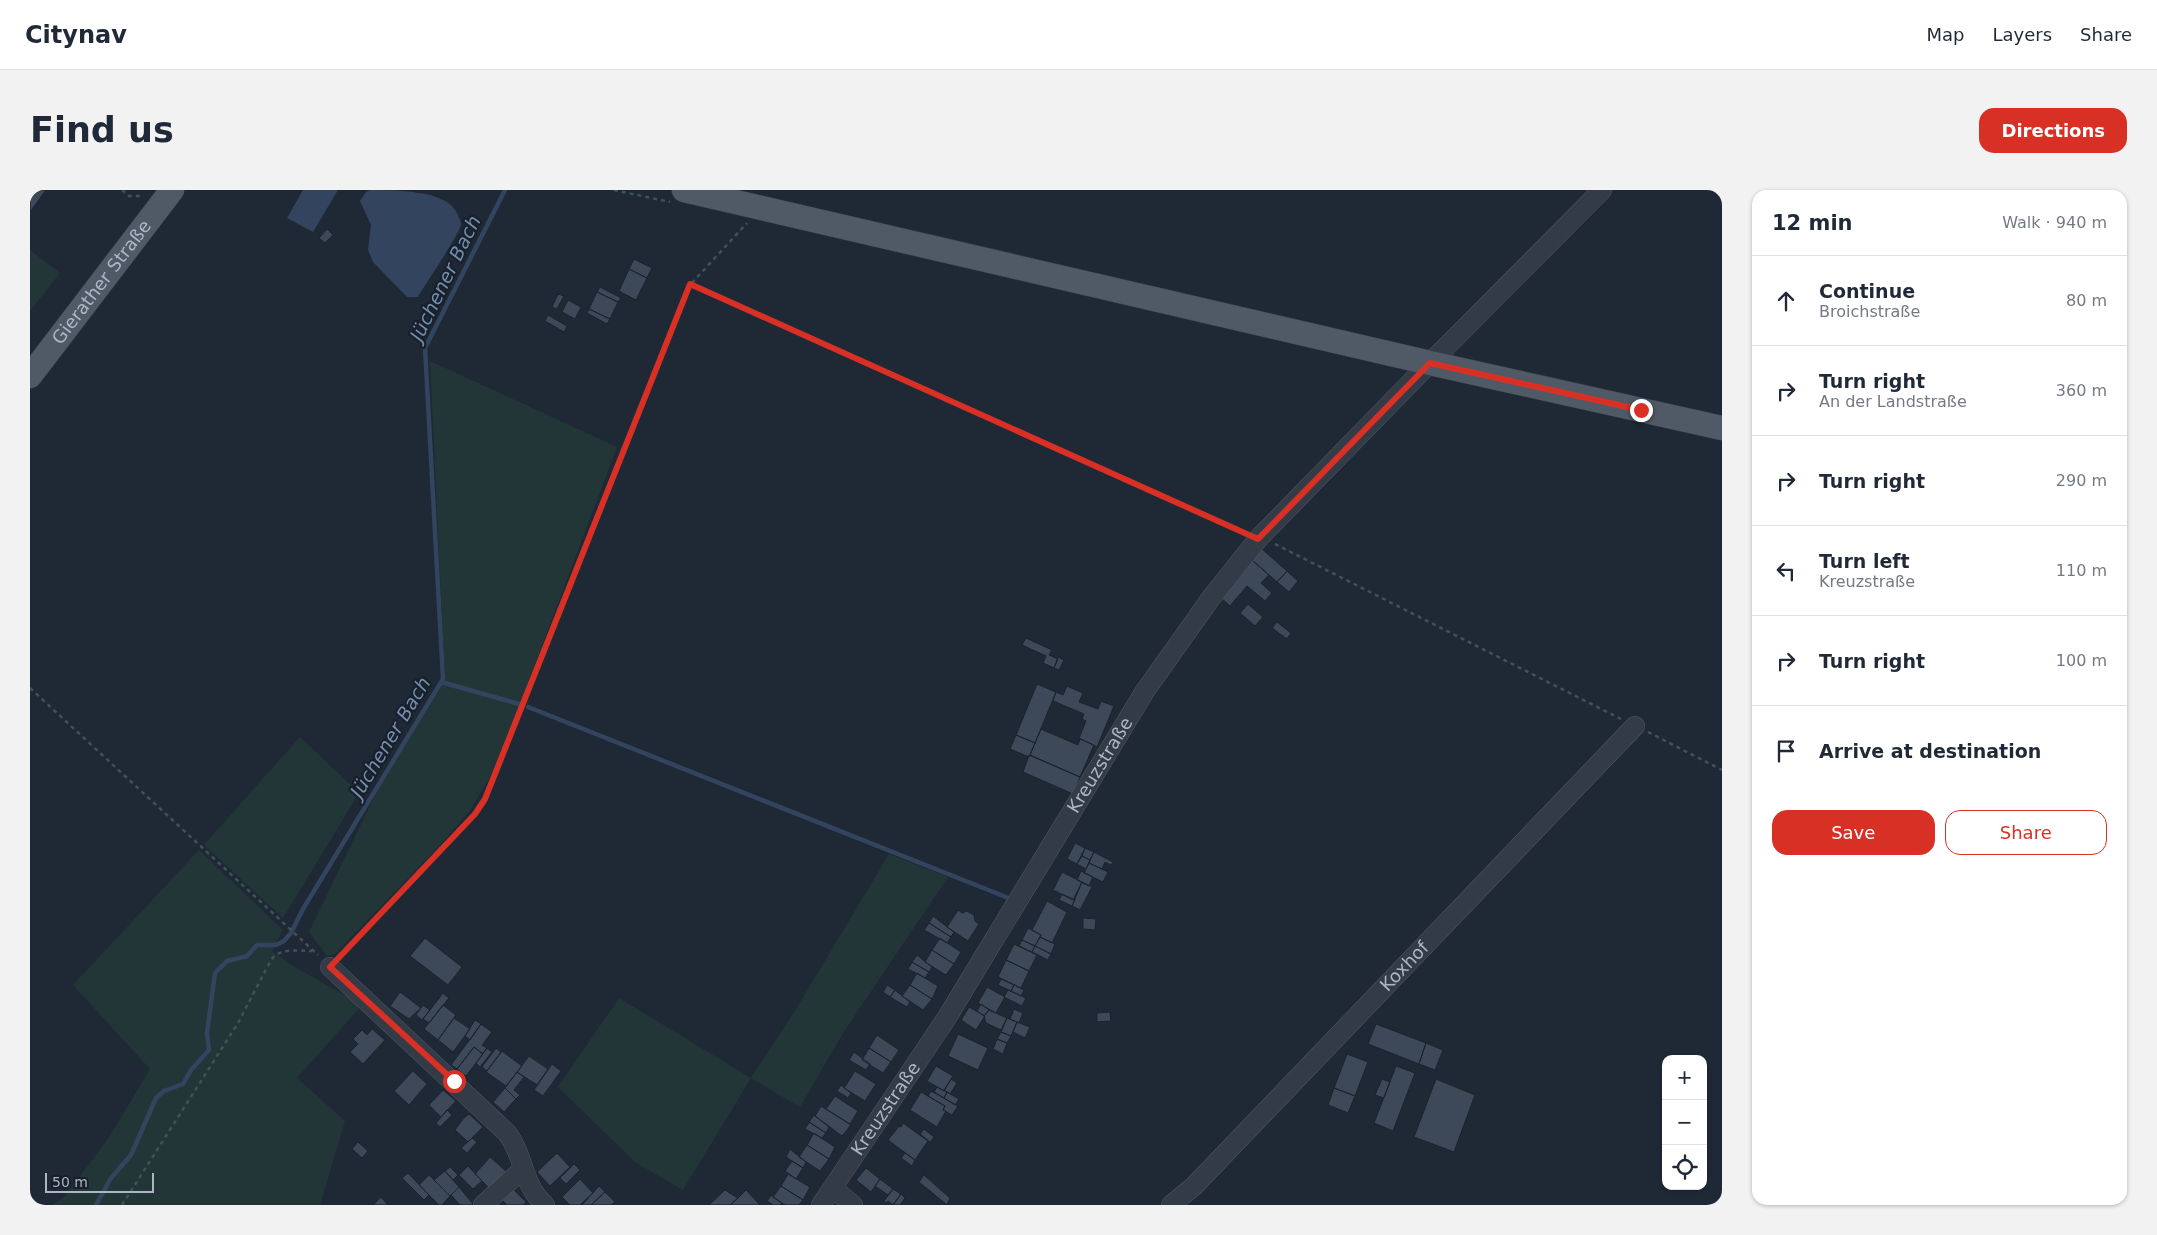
<!DOCTYPE html>
<html lang="en">
<head>
<meta charset="utf-8">
<style>
	:root { --surface:#fff; --page:#f2f2f3; --text:#1f2937; --muted:#747a83; --line:#e0e1e3; --accent:#d93025 }
	body { margin:0; font-family:"DejaVu Sans",sans-serif; background:var(--page); color:var(--text) }
	.controls { position:absolute; right:15px; bottom:15px; display:grid; overflow:hidden; border-radius:10px; box-shadow:0 1px 4px #0004 }
	.controls button { width:45px; height:45px; display:grid; place-items:center; padding:0; border:0; border-bottom:1px solid var(--line); background:var(--surface); color:var(--text); font:25px sans-serif }
	.scale { position:absolute; left:15px; bottom:12px; width:109px; box-sizing:border-box; padding-left:5px; border:2px solid #adb5c4; border-top:0; font-size:14px; line-height:18px; white-space:nowrap; color:#adb5c4; -webkit-text-stroke:4px #18202b; paint-order:stroke }
	.stop { position:absolute; width:15px; height:15px; margin:-11px; border:4px solid #d93025; border-radius:50%; background:#fff }
	.stop.end { background:#d93025; border-color:#fff; box-shadow:0 1px 5px #0008 }
	.list { margin:0; padding:0; list-style:none }
	h2 { display:flex; justify-content:space-between; align-items:center; height:65px; margin:0; padding:0 20px; font-size:21px }
	h2 small { font-size:16px; font-weight:400; color:var(--muted) }
	.list li { display:grid; grid-template-columns:32px 1fr auto; gap:15px; align-items:center; box-sizing:border-box; height:90px; padding:0 20px; border-top:1px solid var(--line) }
	.list b { display:block; font-size:19px; white-space:nowrap }
	.list p { margin:0; font-size:16px; white-space:nowrap; color:var(--muted) }
	.list em { font-size:16px; font-style:normal; color:var(--muted) }
	.actions { display:flex; gap:10px; padding:15px 20px }
	.actions a { flex:1; padding:11px 0; border:1px solid var(--accent); border-radius:15px; text-align:center; font-size:18px; color:var(--accent) }
	.actions .main { background:var(--accent); color:#fff }
	.icon { flex:none; width:28px; height:28px; fill:none; stroke:currentColor; stroke-width:2; stroke-linecap:round; stroke-linejoin:round }
	.map { position:relative; flex:none; width:1692px; height:1015px; overflow:hidden; border-radius:15px }
	header { display:flex; align-items:center; gap:30px; box-sizing:border-box; height:70px; padding:0 25px; background:var(--surface); border-bottom:1px solid var(--line) }
	header strong { font-size:24px }
	nav { display:flex; gap:28px; margin-inline-start:auto; font-size:18px }
	.intro { display:flex; align-items:center; justify-content:space-between; box-sizing:border-box; height:120px; padding:0 30px }
	h1 { margin:0; font-size:35px }
	.button { padding:12px 22px; border-radius:15px; background:var(--accent); color:#fff; font-size:18px; font-weight:700 }
	main { display:flex; gap:30px; padding:0 30px }
	aside { flex:1; background:var(--surface); border-radius:15px; box-shadow:0 1px 4px #0004 }
	.map>svg:first-child { display:block }
	.green { fill:#223638 }
	.water { fill:#32445e }
	.lines { fill:none; stroke-linecap:round; stroke-linejoin:round }
	.stream { stroke:#32445e; stroke-width:4.5 }
	.building { fill:#3d4959; stroke:#1a222d }
	.minor-casing { stroke:#505865; stroke-width:20 }
	.major-casing { stroke:#3c4450; stroke-width:25 }
	.path { stroke:#3f5255; stroke-width:2.5; stroke-dasharray:4 4; stroke-linecap:butt }
	.minor { stroke:#333b47; stroke-width:19 }
	.major { stroke:#505a67; stroke-width:24 }
	.route { stroke:#d93025; stroke-width:6 }
	.labels { text-anchor:middle; stroke-width:4.5; stroke-linejoin:round; paint-order:stroke }
	.street-label { font-size:18px; fill:#adb5c4; stroke:#18202b }
	.water-label { font-size:19px; font-style:italic; fill:#748cad; stroke:#18202b }
</style>
</head>
<body>
<header>
<strong>Citynav</strong>
<nav><a>Map</a><a>Layers</a><a>Share</a></nav>
</header>
<div class="intro"><h1>Find us</h1><a class="button">Directions</a></div>
<main>
<div class="map">
<svg width="1692" height="1015" viewBox="0 0 1692 1015">
	<rect width="100%" height="100%" fill="#1f2936"/>
	<!-- green -->
	<path class="green" d="M0,60L30,83L0,121Z
		M400,171L587,257L488,519L459,589L439,622L412,653L305,764L297,766L279,742L349,597L415,490Z
		M270,547L329,603L253,728L174,655Z
		M169,660L253,740L242,761L263,776L332,815L267,888L315,931L290,1015H22L35,1006L80,946L120,879L43,795Z
		M859,664L918,687L813,843L770,917L721,888L653,1000L605,972L528,897L589,808L721,888L768,816Z"/>
	<!-- water -->
	<path class="water" d="M273,0H308L283,42L257,28Z
		M340,0C365,0 417,0 427,23C428,26 431,31 431,34C431,42 394,96 388,107H377L343,72L338,60L341,35L330,11L336,2Z"/>
	<g class="lines">
		<!-- stream -->
		<path class="stream" d="M411,492L489,514
			M498,517L981,709
			M66,1015L81,988L101,965L126,908L134,901L153,894L161,880L179,860L177,843L185,783L197,771L217,766L227,755H246L254,751L261,743L273,719L413,489L395,158L475,0"/>
	</g>
	<!-- building -->
	<path class="building" d="M0,0H16L0,22Z
		M297,39L303,45L295,53L289,48Z
		M604,69L622,78L617,88L599,79Z
		M599,79L617,88L606,110L589,101Z
		M570,97L591,108L588,112L567,102Z
		M567,102L588,112L580,129L559,119Z
		M528,104L534,106L527,119L522,117Z
		M538,110L551,117L545,129L532,122Z
		M559,119L580,129L577,134L557,123Z
		M518,125L537,136L534,142L515,131Z
		M1232,359L1257,381L1247,392L1222,370Z
		M1222,370L1239,385L1231,393L1242,403L1235,411L1217,396L1200,416L1190,407Z
		M1257,381L1268,391L1259,402L1247,392Z
		M1218,414L1233,427L1225,436L1210,423Z
		M1247,432L1261,443L1257,449L1242,438Z
		M996,448L1022,460L1019,465L1028,469L1024,478L1013,473L1016,466L992,455Z
		M1028,467L1034,470L1029,480L1024,478Z
		M1007,494L1026,502L1005,553L986,545Z
		M1037,496L1053,503L1049,512L1068,519L1071,511L1084,516L1067,557L1049,548L1056,531L1052,529L1054,524L1023,511L1026,502L1033,505Z
		M1011,539L1048,555L1050,549L1064,555L1050,587L1000,565Z
		M986,545L1005,553L999,567L980,559Z
		M999,565L1050,587L1043,604L993,582Z
		M1045,653L1055,658L1047,674L1037,669Z
		M1055,658L1064,662L1060,670L1052,666Z
		M1064,662L1083,672L1081,675L1075,672L1072,679L1059,673Z
		M1052,666L1060,670L1056,679L1047,674Z
		M1059,673L1078,682L1073,692L1054,683Z
		M1051,681L1063,687L1059,696L1047,690Z
		M1032,682L1052,692L1043,710L1023,700Z
		M1052,692L1062,697L1050,720L1042,716Z
		M1032,704L1045,710L1042,716L1029,710Z
		M1017,711L1037,722L1022,753L1010,747L1011,745L1002,740Z
		M928,720L932,723L937,721L944,725L945,731L949,734L938,751L917,737Z
		M903,726L924,742L921,747L899,733Z
		M1053,728L1066,729L1065,740L1053,739Z
		M899,733L921,747L917,753L894,740Z
		M998,738L1011,745L1005,756L992,750Z
		M1010,747L1025,754L1021,764L1005,756Z
		M395,748L432,777L418,795L380,766Z
		M910,748L931,762L924,774L902,760Z
		M992,750L1005,756L1002,762L989,756Z
		M984,754L1007,765L999,781L976,770Z
		M1005,756L1021,764L1018,770L1002,762Z
		M902,760L924,774L916,785L895,772Z
		M887,765L902,777L899,782L882,772Z
		M976,770L999,781L991,798L968,787Z
		M882,772L899,782L895,788L878,779Z
		M887,783L908,796L902,809L880,795Z
		M971,789L984,795L981,801L968,795Z
		M857,795L865,800L860,807L853,802Z
		M880,795L902,809L893,820L872,806Z
		M984,795L994,800L991,806L981,801Z
		M957,797L975,807L966,823L948,813Z
		M865,800L880,812L877,817L860,807Z
		M978,800L996,808L992,816L974,807Z
		M370,802L391,818L379,829L360,816Z
		M413,803L419,808L399,833L393,829Z
		M951,814L959,820L954,826L947,821Z
		M393,815L400,820L392,830L386,825Z
		M413,815L426,825L408,850L394,839Z
		M939,817L955,826L946,840L931,830Z
		M984,819L993,823L989,833L980,829Z
		M959,820L977,828L971,840L956,833L954,826Z
		M1080,822L1081,831L1067,832V823Z
		M424,828L440,839L423,862L408,850Z
		M977,828L987,832L981,846L971,842Z
		M445,830L451,834L440,850L435,846Z
		M987,832L1000,837L995,848L983,842Z
		M451,834L462,842L452,855L457,858L453,864L444,857L427,879L421,875Z
		M1346,834L1396,853L1389,874L1338,854Z
		M342,839L355,850L333,874L320,862L328,854L323,849L332,840L337,845Z
		M971,842L981,846L977,853L967,849Z
		M928,844L958,858L948,880L918,866Z
		M847,845L869,860L861,872L839,858Z
		M967,849L977,853L973,864L963,859Z
		M1396,853L1413,860L1405,880L1389,874Z
		M444,857L453,864L436,886L427,879Z
		M457,858L462,862L450,877L446,873Z
		M466,858L471,862L457,881L452,877Z
		M839,858L861,872L853,883L832,870Z
		M472,861L492,876L476,896L456,882Z
		M824,862L840,874L836,880L819,870Z
		M1317,864L1338,872L1325,906L1304,898Z
		M499,866L518,879L507,895L487,882Z
		M522,874L531,881L513,906L504,900Z
		M906,876L923,886L914,901L897,891Z
		M1366,876L1385,883L1363,941L1344,933Z
		M383,881L397,894L379,915L364,901Z
		M825,881L846,894L835,911L814,898Z
		M487,882L494,887L484,900L490,905L486,909L475,898Z
		M921,889L927,893L920,904L914,900Z
		M1352,889L1360,892L1354,908L1345,905Z
		M1406,889L1445,905L1424,962L1384,947Z
		M811,895L821,903L818,908L807,901Z
		M907,897L917,902L914,908L904,902Z
		M475,898L486,909L474,922L463,912Z
		M1304,898L1325,906L1318,923L1298,915Z
		M413,900L426,911L411,927L399,915Z
		M901,901L928,916L922,925L913,920L915,916L898,906Z
		M891,902L915,916L913,920L916,921L907,937L880,920Z
		M917,902L929,909L925,915L914,908Z
		M805,906L828,921L820,934L796,919Z
		M791,916L821,935L812,946L785,926Z
		M417,920L422,925L410,937L406,933Z
		M439,924L453,937L438,952L425,940L433,929Z
		M784,925L799,937L796,943L779,932Z
		M779,932L796,943L792,948L775,939Z
		M873,933L898,951L885,970L858,950L869,936L871,937Z
		M894,939L904,947L900,952L890,944Z
		M784,943L805,957L799,969L777,955Z
		M442,948L447,952L437,963L431,958Z
		M328,952L338,961L332,968L322,959Z
		M777,955L799,969L790,981L769,967Z
		M760,959L776,972L773,978L756,967Z
		M527,963L540,977L520,996L507,982Z
		M875,963L885,970L882,976L871,968Z
		M460,967L476,981L459,998L445,984Z
		M762,971L773,978L766,989L755,981Z
		M544,974L550,980L536,994L530,988Z
		M438,976L452,991L443,999L429,985Z
		M420,977L428,985L423,990L415,981Z
		M836,978L850,989L841,1002L826,990Z
		M415,981L429,997L420,1006L404,990Z
		M378,983L399,1005L394,1010L372,988Z
		M758,984L780,997L773,1010L751,996Z
		M399,985L420,1006L412,1015H409L389,995Z
		M894,985L920,1008L917,1015L889,992Z
		M550,989L563,1003L550,1015H540L532,1007Z
		M850,989L863,999L858,1005L845,996Z
		M569,996L575,1002L561,1015H552Z
		M751,996L773,1010L769,1015H755L743,1007Z
		M429,997L443,1014L442,1015H430L421,1005Z
		M481,997L496,1012L493,1015H477L470,1008Z
		M863,999L871,1004L863,1015L858,1011L856,1013L854,1011Z
		M695,1000L708,1008L700,1015H679Z
		M716,1000L730,1015H700L708,1008Z
		M575,1002L585,1012L581,1015H561Z
		M871,1004L875,1008L870,1015H863Z
		M741,1005L752,1013L750,1015H743L737,1011Z
		M351,1007L358,1015H346L344,1014Z"/>
	<g class="lines">
		<defs>
			<g id="minor">
				<path d="M300,777L477,943C495,966 492,995 515,1015"/>
				<path d="M803,998L823,1015"/>
				<path d="M453,1015L493,979"/>
				<path id="s1" d="M791,1015L916,829L1115,501L1181,408L1228,349L1388,185L1572,0"/>
				<path id="s2" d="M1141,1015L1164,996L1605,536"/>
			</g>
			<g id="major">
				<path d="M654,0L1400,173L1692,238"/>
				<path id="s3" d="M0,186L142,0"/>
			</g>
		</defs>
		<!-- minor casing -->
		<use href="#minor" class="minor-casing"/>
		<!-- major casing -->
		<use href="#major" class="major-casing"/>
		<!-- path -->
		<path class="path" d="M92,0L99,6H114
			M584,0L640,12
			M660,95L1213,342
			M1245,354L1591,529
			M0,498L288,765
			M1618,542L1692,580
			M312,765L445,624L455,609L656,102L660,95L717,33
			M92,1015L208,833L241,770C251,757 267,761 282,761"/>
		<!-- minor -->
		<use href="#minor" class="minor"/>
		<!-- major -->
		<use href="#major" class="major"/>
	</g>
	<g class="lines">
		<!-- route -->
		<path class="route" d="M424,891L300,777L445,624L455,609L660,94L1228,349L1400,173L1611,220"/>
	</g>
	<g class="labels">
		<!-- street labels -->
		<g class="street-label">
			<text dy="6" stroke="none"><textPath href="#s3" startOffset="118">Gierather Straße</textPath></text>
			<text dy="6" stroke="none"><textPath href="#s1" startOffset="521">Kreuzstraße</textPath></text>
			<text dy="6" stroke="none"><textPath href="#s2" startOffset="334">Koxhof</textPath></text>
			<text dy="6" stroke="none"><textPath href="#s1" startOffset="116">Kreuzstraße</textPath></text>
		</g>
		<!-- water labels -->
		<g class="water-label">
			<text transform="translate(415 88) rotate(-64)" y="7">Jüchener Bach</text>
			<text transform="translate(360 547) rotate(-59)" y="7">Jüchener Bach</text>
		</g>
	</g>
</svg>
<div class="controls">
<button>+</button>
<button>−</button>
<button><svg class="icon" aria-label="locate" viewBox="0 0 24 24"><circle cx="12" cy="12" r="6"/><path d="M12 2v4M12 18v4M2 12h4M18 12h4"/></svg></button>
</div>
<div class="scale">50 m</div>
<div class="stop" style="left:424px;top:891px"></div>
<div class="stop end" style="left:1611px;top:220px"></div>
</div>
<aside>
<h2>12 min<small>Walk · 940 m</small></h2>
<ul class="list">
<li><svg class="icon" aria-label="ahead" viewBox="0 0 24 24"><path d="M12 20V5M6 11l6-6 6 6"/></svg><div><b>Continue</b><p>Broichstraße</p></div><em>80 m</em></li>
<li><svg class="icon" aria-label="right" viewBox="0 0 24 24"><path d="M7 20v-9h11M14 6l5 5-5 5"/></svg><div><b>Turn right</b><p>An der Landstraße</p></div><em>360 m</em></li>
<li><svg class="icon" aria-label="right" viewBox="0 0 24 24"><path d="M7 20v-9h11M14 6l5 5-5 5"/></svg><div><b>Turn right</b></div><em>290 m</em></li>
<li><svg class="icon" aria-label="left" viewBox="0 0 24 24"><path d="M17 20v-9H6M10 6l-5 5 5 5"/></svg><div><b>Turn left</b><p>Kreuzstraße</p></div><em>110 m</em></li>
<li><svg class="icon" aria-label="right" viewBox="0 0 24 24"><path d="M7 20v-9h11M14 6l5 5-5 5"/></svg><div><b>Turn right</b></div><em>100 m</em></li>
<li><svg class="icon" aria-label="arrive" viewBox="0 0 24 24"><path d="M6 21V4h12l-3 4 3 4H6"/></svg><div><b>Arrive at destination</b></div></li>
</ul>
<div class="actions"><a class="main">Save</a><a>Share</a></div>
</aside>
</main>
</body>
</html>
